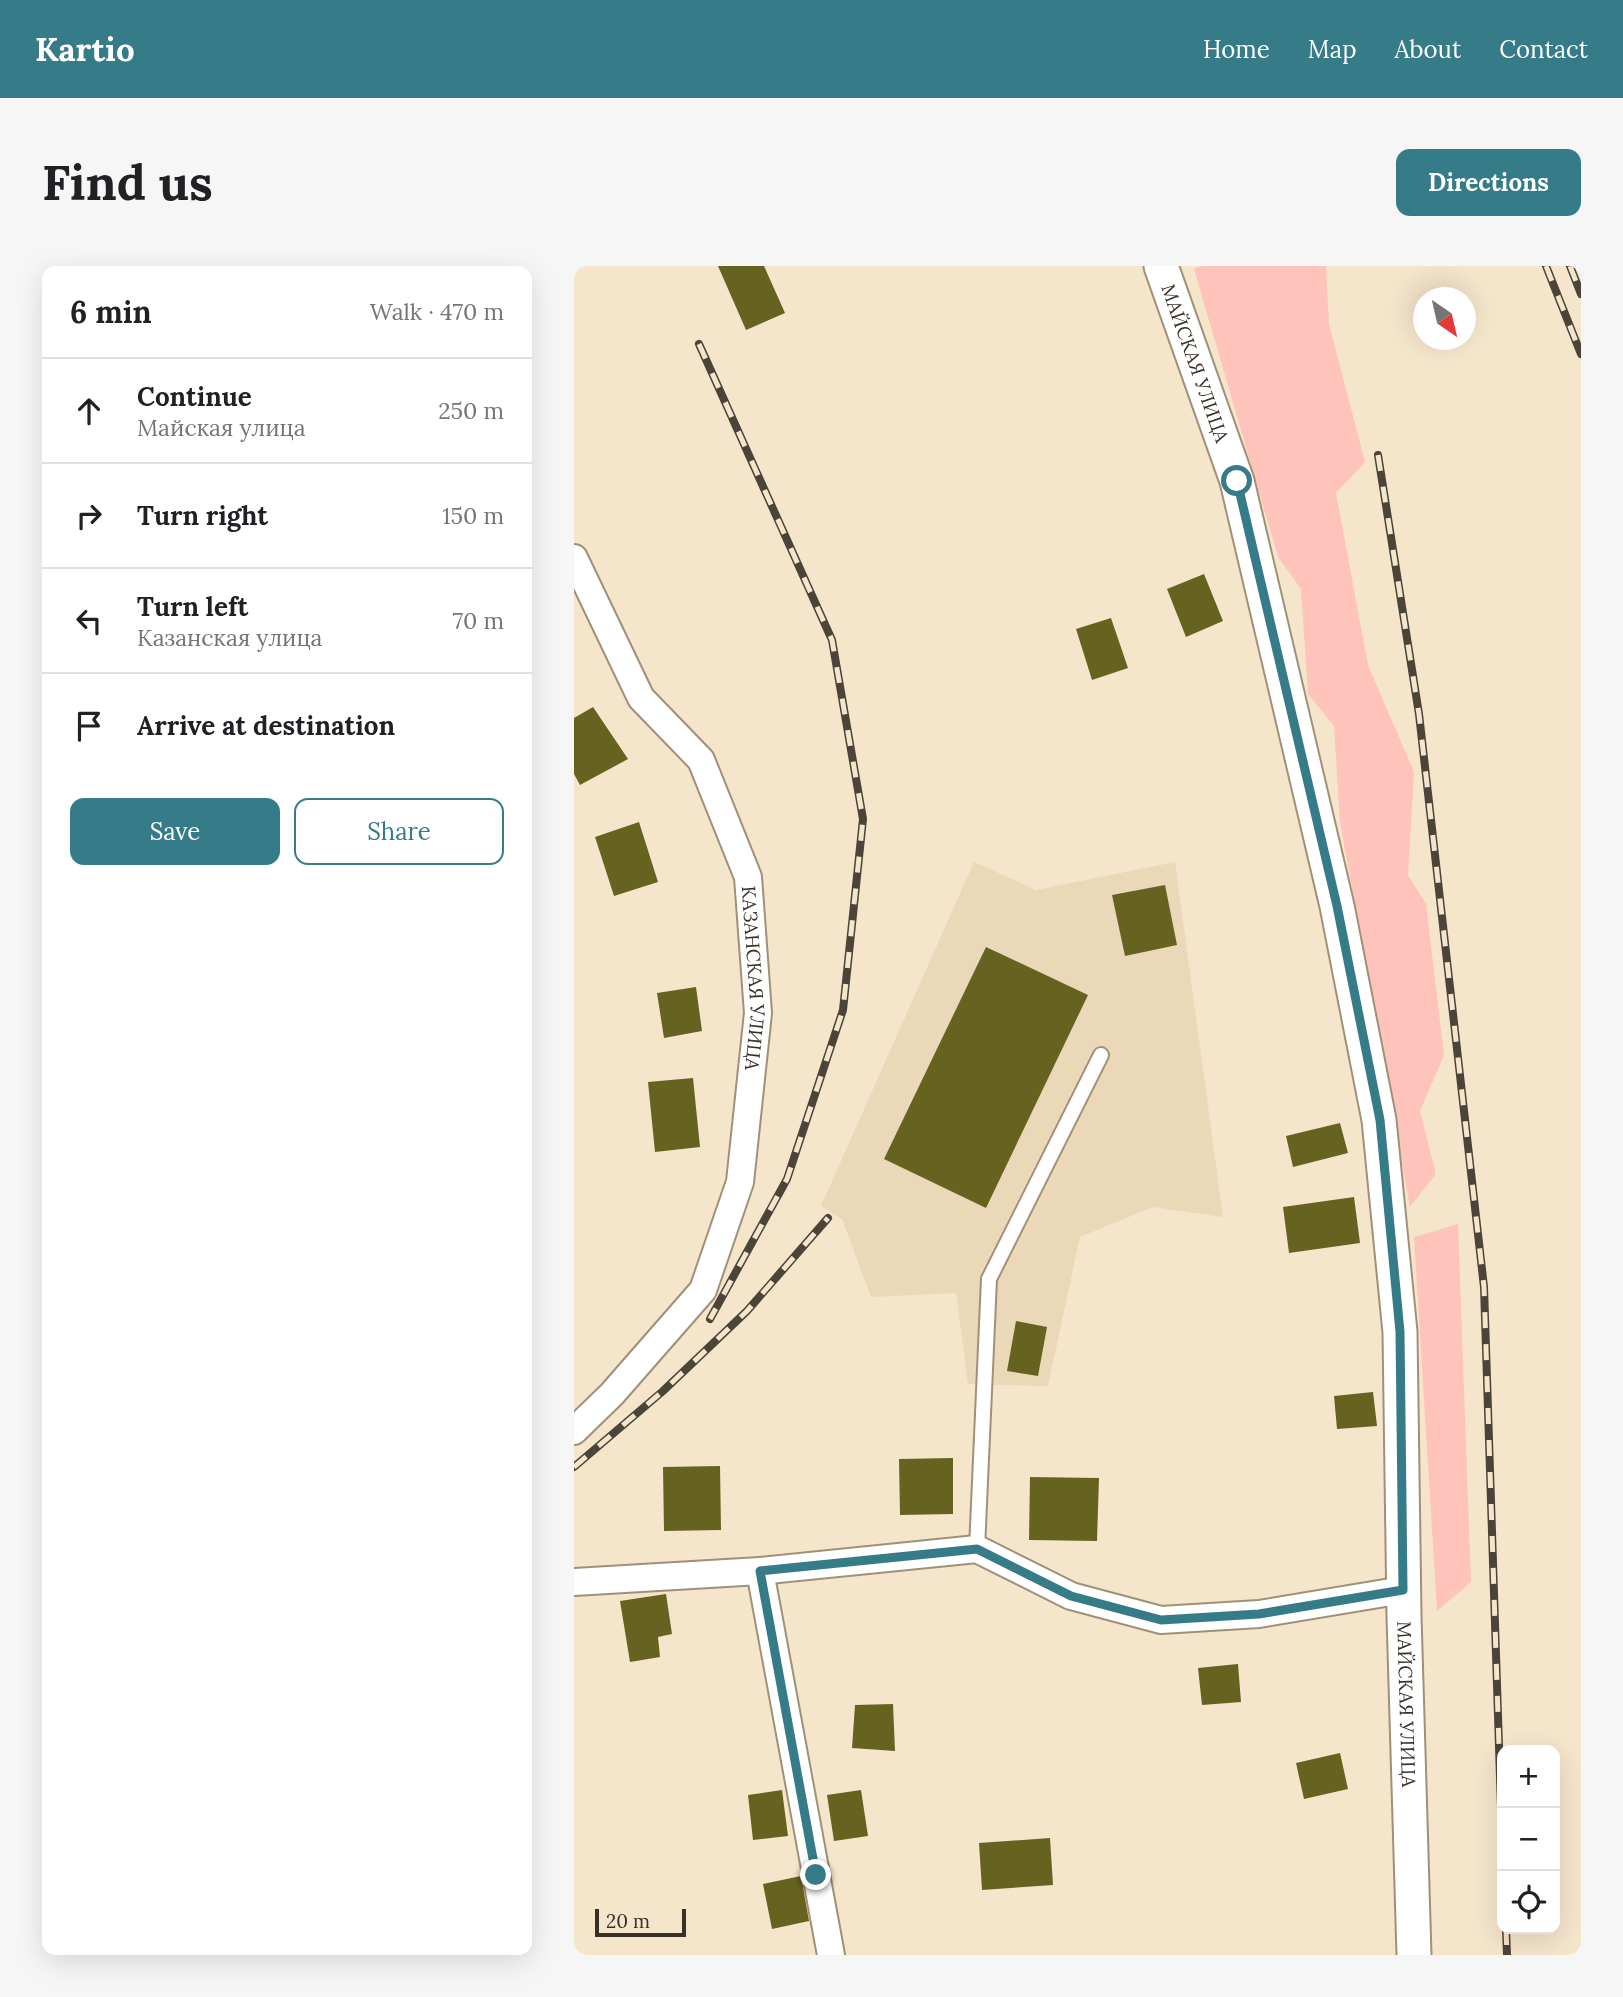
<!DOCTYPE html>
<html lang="en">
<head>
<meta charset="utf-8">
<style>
	:root { --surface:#fff; --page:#f6f6f6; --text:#202124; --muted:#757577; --line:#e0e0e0; --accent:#367c88 }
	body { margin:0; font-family:Lora,serif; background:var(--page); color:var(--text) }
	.controls { position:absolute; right:21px; bottom:21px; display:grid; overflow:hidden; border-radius:14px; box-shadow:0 7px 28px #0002 }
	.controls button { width:63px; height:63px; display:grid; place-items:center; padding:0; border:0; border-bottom:2px solid var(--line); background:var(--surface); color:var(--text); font:35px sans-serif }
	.compass { position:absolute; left:839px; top:21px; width:63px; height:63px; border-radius:50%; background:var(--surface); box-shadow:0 7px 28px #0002; rotate:146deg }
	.scale { position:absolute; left:21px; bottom:18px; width:91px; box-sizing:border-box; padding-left:7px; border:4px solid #373127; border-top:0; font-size:19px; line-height:24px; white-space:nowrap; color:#373127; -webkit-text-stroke:5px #f5e5cb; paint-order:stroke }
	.stop { position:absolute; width:21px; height:21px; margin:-16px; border:5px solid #367c88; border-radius:50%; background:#fff }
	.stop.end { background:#367c88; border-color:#fff; box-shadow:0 2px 7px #0008 }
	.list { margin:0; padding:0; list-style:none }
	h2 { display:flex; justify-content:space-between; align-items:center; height:91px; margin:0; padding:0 28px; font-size:30px }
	h2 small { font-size:23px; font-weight:400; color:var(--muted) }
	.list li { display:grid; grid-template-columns:46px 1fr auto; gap:21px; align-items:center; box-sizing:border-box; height:105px; padding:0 28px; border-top:2px solid var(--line) }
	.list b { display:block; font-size:26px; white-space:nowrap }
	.list p { margin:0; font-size:23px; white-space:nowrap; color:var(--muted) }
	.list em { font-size:23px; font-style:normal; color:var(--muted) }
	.actions { display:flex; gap:14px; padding:21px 28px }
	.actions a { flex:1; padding:16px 0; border:2px solid var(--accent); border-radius:14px; text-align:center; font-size:24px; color:var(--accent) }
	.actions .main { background:var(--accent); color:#fff }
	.icon { flex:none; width:38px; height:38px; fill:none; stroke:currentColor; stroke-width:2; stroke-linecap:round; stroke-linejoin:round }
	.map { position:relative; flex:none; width:1007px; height:1689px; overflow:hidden; border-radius:14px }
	header { display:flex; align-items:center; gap:42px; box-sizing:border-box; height:98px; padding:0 35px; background:var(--accent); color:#fff }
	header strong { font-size:33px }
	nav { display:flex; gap:38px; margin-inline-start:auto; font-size:24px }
	.intro { display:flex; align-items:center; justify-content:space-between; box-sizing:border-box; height:168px; padding:0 42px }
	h1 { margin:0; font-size:49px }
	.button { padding:18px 32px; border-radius:14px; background:var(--accent); color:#fff; font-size:24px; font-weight:700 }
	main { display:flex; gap:42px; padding:0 42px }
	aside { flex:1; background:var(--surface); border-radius:14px; box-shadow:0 7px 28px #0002 }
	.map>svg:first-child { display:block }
	.built { fill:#ebd8b8 }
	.green { fill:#fec4bb }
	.building { fill:#666321 }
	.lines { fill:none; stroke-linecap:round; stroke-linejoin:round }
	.service-casing { stroke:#9f9179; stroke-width:18 }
	.minor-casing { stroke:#9f9179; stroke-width:30 }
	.tertiary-casing { stroke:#9f9179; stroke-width:37 }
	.service { stroke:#fff; stroke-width:14 }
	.minor { stroke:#fff; stroke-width:26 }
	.tertiary { stroke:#fff; stroke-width:33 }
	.rail-casing { stroke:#4b4438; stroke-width:8 }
	.rail { stroke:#f5e5cb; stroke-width:5; stroke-dasharray:16; stroke-linecap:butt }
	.route { stroke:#367c88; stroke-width:9 }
	.labels { text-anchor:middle; stroke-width:7; stroke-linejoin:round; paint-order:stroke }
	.street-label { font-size:19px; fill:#373127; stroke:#f5e5cb }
</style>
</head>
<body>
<header>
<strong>Kartio</strong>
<nav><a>Home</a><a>Map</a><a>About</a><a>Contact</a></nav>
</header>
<div class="intro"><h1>Find us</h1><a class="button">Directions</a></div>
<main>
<aside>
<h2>6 min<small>Walk · 470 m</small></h2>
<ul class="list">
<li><svg class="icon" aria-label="ahead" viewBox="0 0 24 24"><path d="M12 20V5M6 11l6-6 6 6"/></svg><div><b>Continue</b><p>Майская улица</p></div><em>250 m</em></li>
<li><svg class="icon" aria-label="right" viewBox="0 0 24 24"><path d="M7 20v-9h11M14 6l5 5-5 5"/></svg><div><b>Turn right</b></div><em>150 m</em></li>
<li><svg class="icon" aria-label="left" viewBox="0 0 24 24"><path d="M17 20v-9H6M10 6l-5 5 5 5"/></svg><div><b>Turn left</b><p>Казанская улица</p></div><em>70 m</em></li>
<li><svg class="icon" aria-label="arrive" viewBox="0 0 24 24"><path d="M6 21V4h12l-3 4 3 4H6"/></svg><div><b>Arrive at destination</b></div></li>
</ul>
<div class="actions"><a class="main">Save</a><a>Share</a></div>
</aside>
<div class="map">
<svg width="1007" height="1689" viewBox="0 0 1007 1689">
	<rect width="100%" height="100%" fill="#f5e5cb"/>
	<!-- built -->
	<path class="built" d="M400,596L462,624L601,596L649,951L579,941L506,971L474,1120L394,1118L382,1027L297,1031L268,953L247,940Z"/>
	<!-- green -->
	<path class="green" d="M627,0H752L755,58L791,196L762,227L794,399L840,506L834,609L852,638L870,789L846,845L862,908L836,941L766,556L760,460L734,428L727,323L704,291L620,3Z
		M884,958L897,1316L863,1345L840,971Z"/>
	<!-- building -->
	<path class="building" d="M144,0H190L211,47L172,64Z
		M630,308L649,355L612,371L593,323Z
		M537,352L554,402L518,414L502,363Z
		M19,441L54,493L6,519L0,508V452Z
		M65,556L84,616L40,630L21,571Z
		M591,619L603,679L551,690L538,629Z
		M412,681L514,729L412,942L310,893Z
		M122,721L128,765L90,772L83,727Z
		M119,812L126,881L81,886L74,816Z
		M766,857L774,887L719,901L712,870Z
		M780,931L786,977L715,987L709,941Z
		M442,1055L473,1061L464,1110L433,1105Z
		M799,1126L803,1160L763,1163L760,1130Z
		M379,1192V1248L326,1249L325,1193Z
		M146,1200L147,1264L90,1265L89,1201Z
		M456,1211L525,1212L523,1275L455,1274Z
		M92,1328L98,1368L84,1371L86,1391L56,1396L46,1335Z
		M664,1398L667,1436L628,1439L624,1402Z
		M319,1438L321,1485L278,1482L281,1439Z
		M766,1487L774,1523L730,1533L722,1497Z
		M208,1524L214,1570L179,1574L174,1529Z
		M287,1524L294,1570L260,1575L253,1529Z
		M476,1572L479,1619L408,1624L405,1577Z
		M227,1610L235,1655L198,1663L189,1618Z"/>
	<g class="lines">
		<defs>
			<path id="service" d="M403,1283L415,1013L527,789"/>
			<g id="minor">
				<path id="s1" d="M0,292L67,432L127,494L174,611L184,747L166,916L129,1024L38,1128L0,1165"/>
				<path d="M186,1305L257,1689"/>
				<path d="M0,1316L186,1305L403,1283L497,1330L587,1354L685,1348L829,1324"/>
			</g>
			<g id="tertiary">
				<path id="s2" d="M587,0L663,215L763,640L805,854L826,1066L830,1350L840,1689"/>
			</g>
		</defs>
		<!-- service casing -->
		<use href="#service" class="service-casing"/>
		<!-- minor casing -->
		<use href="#minor" class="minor-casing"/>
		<!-- tertiary casing -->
		<use href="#tertiary" class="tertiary-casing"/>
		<!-- service -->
		<use href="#service" class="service"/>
		<!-- minor -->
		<use href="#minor" class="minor"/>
		<!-- tertiary -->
		<use href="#tertiary" class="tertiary"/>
		<defs>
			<path id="rail" d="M972,0L1007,88
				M996,0L1007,28
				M125,78L258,374L289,553L269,744L213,913L136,1053
				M804,189L845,448L910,1021L928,1572
				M0,1201L89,1125L173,1045L254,952
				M932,1663L933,1689"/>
		</defs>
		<!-- rail casing -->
		<use href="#rail" class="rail-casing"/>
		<!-- rail -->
		<use href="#rail" class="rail"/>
	</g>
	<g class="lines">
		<!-- route -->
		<path class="route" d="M242,1609L186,1305L403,1283L497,1330L587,1354L685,1348L829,1324L826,1066L806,854L763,640L663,215"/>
	</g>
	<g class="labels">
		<!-- street labels -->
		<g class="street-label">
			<text dy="7" stroke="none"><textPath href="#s2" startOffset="103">МАЙСКАЯ УЛИЦА</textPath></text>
			<text dy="7" stroke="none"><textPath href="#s1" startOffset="469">КАЗАНСКАЯ УЛИЦА</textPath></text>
			<text dy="7" stroke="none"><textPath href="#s2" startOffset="1468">МАЙСКАЯ УЛИЦА</textPath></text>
		</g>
	</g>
</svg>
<div class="controls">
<button>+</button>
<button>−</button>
<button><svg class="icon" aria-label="locate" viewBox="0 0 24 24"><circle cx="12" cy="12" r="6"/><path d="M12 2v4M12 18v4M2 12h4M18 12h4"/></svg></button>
</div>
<svg class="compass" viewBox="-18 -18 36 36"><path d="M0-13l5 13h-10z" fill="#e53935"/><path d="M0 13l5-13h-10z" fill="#757577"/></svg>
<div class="scale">20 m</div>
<div class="stop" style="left:663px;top:215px"></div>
<div class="stop end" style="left:242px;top:1609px"></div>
</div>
</main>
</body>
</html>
